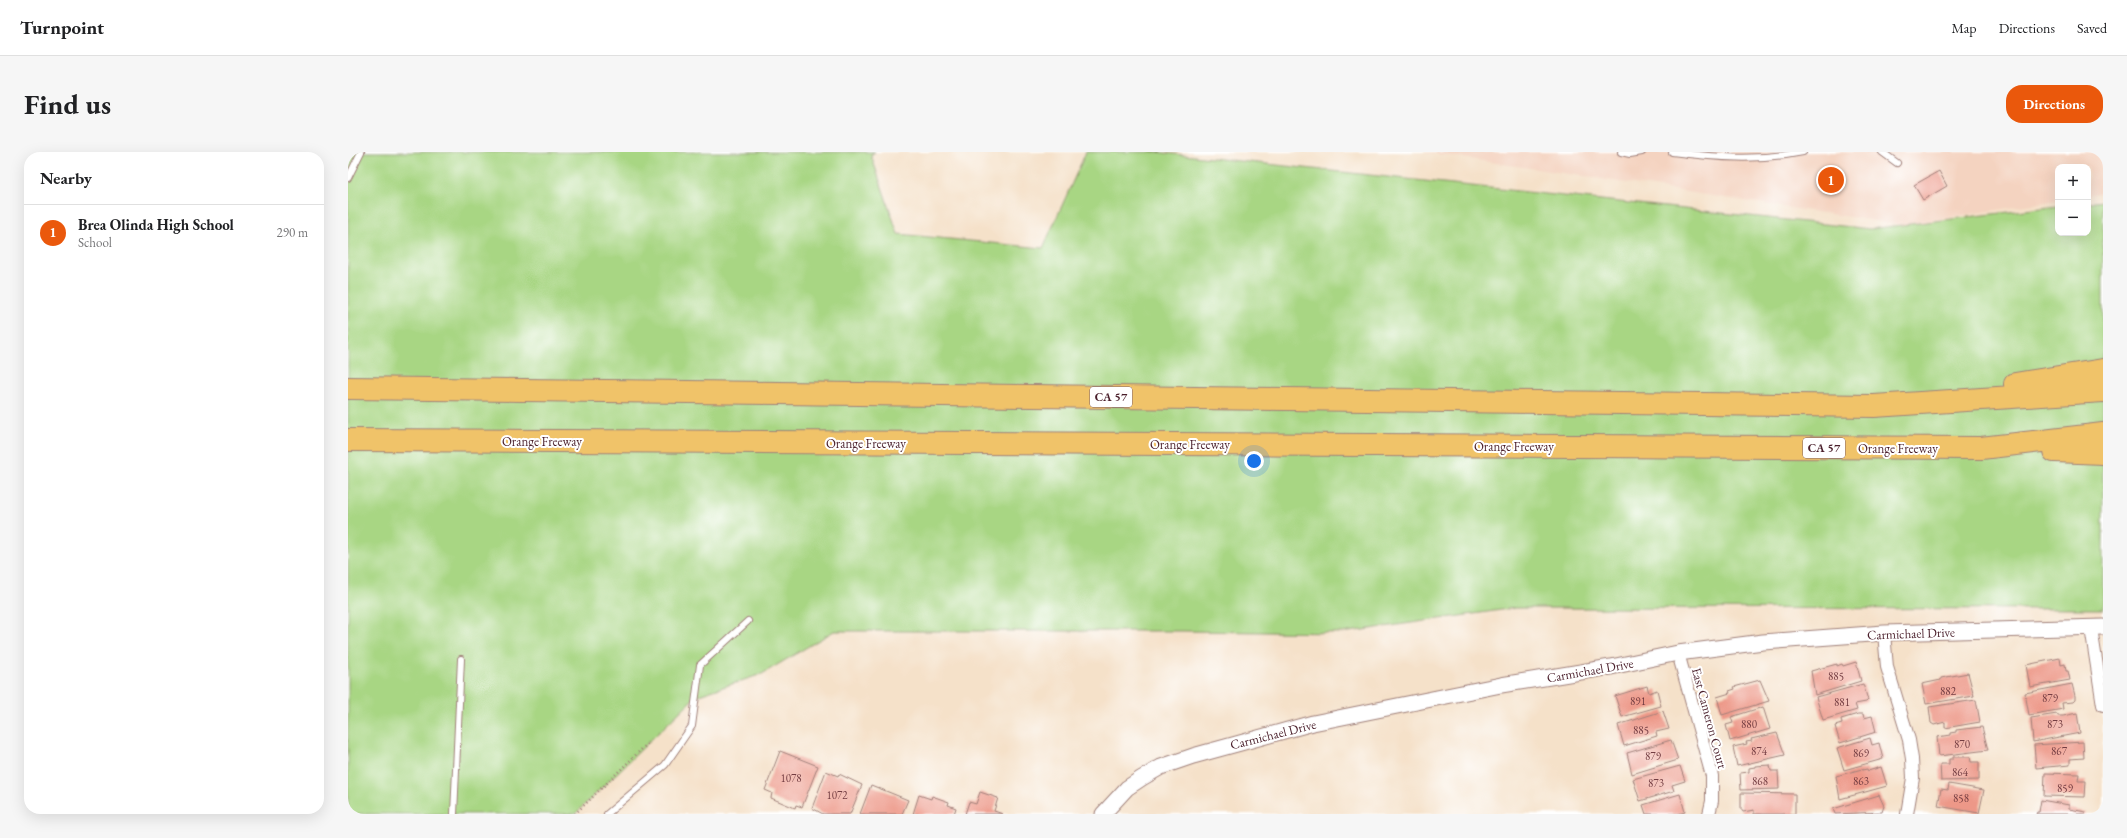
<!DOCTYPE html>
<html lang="en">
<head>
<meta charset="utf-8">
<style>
	:root { --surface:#fff; --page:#f6f6f6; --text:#202124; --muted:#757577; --line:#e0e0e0; --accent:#ea580c }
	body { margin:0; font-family:"EB Garamond",serif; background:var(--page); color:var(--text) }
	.controls { position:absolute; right:12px; top:12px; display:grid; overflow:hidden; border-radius:8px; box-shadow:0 4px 16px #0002 }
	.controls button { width:36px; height:36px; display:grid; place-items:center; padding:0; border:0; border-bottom:1px solid var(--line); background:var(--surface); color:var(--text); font:20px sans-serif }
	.you { position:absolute; left:906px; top:309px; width:14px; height:14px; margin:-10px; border:3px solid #fff; border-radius:50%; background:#1a73e8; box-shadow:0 0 0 6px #1a73e833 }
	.badge { display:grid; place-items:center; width:26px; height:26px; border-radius:50%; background:var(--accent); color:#fff; font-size:13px; font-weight:700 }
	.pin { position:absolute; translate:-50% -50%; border:2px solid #fff; box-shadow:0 1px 4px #0006 }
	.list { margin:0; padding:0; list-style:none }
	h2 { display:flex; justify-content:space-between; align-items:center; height:52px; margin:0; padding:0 16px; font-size:17px }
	h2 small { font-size:13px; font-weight:400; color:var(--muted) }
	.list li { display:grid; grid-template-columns:26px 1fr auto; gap:12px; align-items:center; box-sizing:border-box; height:56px; padding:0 16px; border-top:1px solid var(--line) }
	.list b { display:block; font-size:15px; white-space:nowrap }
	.list p { margin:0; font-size:13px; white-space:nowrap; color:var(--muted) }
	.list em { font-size:13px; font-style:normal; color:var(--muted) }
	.map { position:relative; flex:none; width:1755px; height:662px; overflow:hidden; border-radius:16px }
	header { display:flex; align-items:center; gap:24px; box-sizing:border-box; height:56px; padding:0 20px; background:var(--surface); border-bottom:1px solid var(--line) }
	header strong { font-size:19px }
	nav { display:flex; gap:22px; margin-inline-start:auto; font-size:14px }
	.intro { display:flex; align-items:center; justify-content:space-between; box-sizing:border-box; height:96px; padding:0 24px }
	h1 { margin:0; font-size:28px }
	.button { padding:10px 18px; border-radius:16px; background:var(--accent); color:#fff; font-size:14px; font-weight:700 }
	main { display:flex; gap:24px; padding:0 24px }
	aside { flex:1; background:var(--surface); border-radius:16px; box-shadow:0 4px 16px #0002 }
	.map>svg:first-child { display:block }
	.built { fill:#f4d3c0 }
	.green { fill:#a8d683; stroke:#797a57 }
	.building { fill:#ed9888 }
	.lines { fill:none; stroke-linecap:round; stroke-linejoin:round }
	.service-casing { stroke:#a0807a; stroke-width:8 }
	.minor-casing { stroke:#a0807a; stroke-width:14 }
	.tertiary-casing { stroke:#a0807a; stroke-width:17 }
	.motorway-casing { stroke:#a0807a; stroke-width:24 }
	.path { stroke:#a0807a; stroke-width:2.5; stroke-dasharray:1 3; stroke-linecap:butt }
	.service { stroke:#fff; stroke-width:6 }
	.minor { stroke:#fff; stroke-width:12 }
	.tertiary { stroke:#fff; stroke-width:15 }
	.motorway { stroke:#f0c369; stroke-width:22 }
	.labels { text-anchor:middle; stroke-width:4; stroke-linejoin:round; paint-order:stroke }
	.number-label { font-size:11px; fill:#733d42 }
	.shield { fill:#fff; stroke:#80626b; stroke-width:1 }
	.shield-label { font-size:12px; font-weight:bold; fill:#4a1f2b }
	.street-label { font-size:13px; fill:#4a1f2b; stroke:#fff }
</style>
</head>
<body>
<header>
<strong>Turnpoint</strong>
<nav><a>Map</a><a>Directions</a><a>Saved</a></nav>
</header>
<div class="intro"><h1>Find us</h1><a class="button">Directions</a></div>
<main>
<aside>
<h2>Nearby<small></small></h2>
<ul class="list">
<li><span class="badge">1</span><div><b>Brea Olinda High School</b><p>School</p></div><em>290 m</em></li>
</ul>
</aside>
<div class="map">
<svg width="1755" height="662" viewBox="0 0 1755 662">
	<rect width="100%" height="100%" fill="#fff"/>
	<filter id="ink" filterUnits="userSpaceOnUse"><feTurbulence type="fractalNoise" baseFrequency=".025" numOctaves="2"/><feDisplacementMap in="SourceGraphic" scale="8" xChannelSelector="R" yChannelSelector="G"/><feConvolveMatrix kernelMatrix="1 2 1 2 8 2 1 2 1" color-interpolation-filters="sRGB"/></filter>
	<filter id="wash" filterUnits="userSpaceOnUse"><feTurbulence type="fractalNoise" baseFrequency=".012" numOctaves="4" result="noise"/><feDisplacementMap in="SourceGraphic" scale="16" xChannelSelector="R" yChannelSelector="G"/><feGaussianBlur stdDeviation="0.9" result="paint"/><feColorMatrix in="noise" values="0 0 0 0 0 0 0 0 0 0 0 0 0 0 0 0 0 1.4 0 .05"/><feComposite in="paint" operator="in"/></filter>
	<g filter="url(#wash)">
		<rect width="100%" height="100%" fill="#f5e1c9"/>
		<!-- built -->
		<path class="built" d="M1076,0H1755V40L1740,43V15H1710V48L1554,73Z"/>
		<!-- green -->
		<path class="green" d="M0,0H527L523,3L550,82L695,96L738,0H808L1522,77L1710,54V81H1740V51L1755,49V457L1167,456L994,481L834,479H486L414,522L348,544L227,662H0Z"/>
		<g id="blocks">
			<!-- building -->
			<path class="building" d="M1591,19L1599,34L1575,48L1566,33Z
				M1712,506L1713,513L1717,512L1718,519H1720L1722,528L1682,535L1678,513Z
				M1508,510L1513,529L1467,543L1463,519L1489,512V514L1494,512L1495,514Z
				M1620,521L1626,544L1578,552L1574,532L1593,528V526Z
				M1412,528L1421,549L1374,563L1369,545L1382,541L1381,539L1387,537L1386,535Z
				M1515,532L1520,548L1518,550L1507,552L1509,558L1475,568L1468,545Z
				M1724,532L1727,544V548L1725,550L1714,551L1715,557L1681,563L1677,541Z
				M1299,534L1301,541L1309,538L1313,554L1274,565L1267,544Z
				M1628,548L1632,570L1597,576V570L1586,573L1583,571L1581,555Z
				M1415,555L1422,577L1382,589L1378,573L1385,571L1383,565Z
				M1315,559L1321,577L1308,580L1309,584L1276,594L1270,573Z
				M1729,561L1732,581L1685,590L1683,566L1709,562L1710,564H1715Z
				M1510,562H1515L1516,566L1524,564L1528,580L1492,591L1487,574L1494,572L1493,567Z
				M1634,575L1640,598L1591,604L1589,585L1602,583V581L1608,580V578Z
				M1429,581L1437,603L1389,614L1385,595L1399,592L1398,590L1404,589L1403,587Z
				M1522,586L1524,593L1531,591L1535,607L1496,618L1489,596Z
				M1323,588L1330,608L1284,622L1279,601Z
				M1735,590L1736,606L1722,607V613L1688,616L1686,593Z
				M432,599L470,614L454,655L448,653L447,656L423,646L424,641L417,638Z
				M1605,605H1622L1623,610H1631V628L1593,629L1592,612H1601V607H1605Z
				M1422,613L1423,619H1430L1431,637L1393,638L1392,621L1401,620V616L1407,615V614Z
				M1332,614L1337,629L1324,633L1326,639L1292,649L1285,627Z
				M1533,615L1539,634L1492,647L1488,624L1514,617V618L1519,617L1520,619Z
				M478,619L490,624L491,622L514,633L502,662H475L464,656Z
				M1697,621L1731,622L1730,629H1738L1737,645L1696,644Z
				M1601,632L1636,638L1631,661L1590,654L1593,637L1600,638Z
				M523,633L560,648L554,662H512Z
				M632,640L650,646L646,659L655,662H617L621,650L628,652Z
				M1393,641L1447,642V662H1406V658L1395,660L1393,657Z
				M1332,642L1337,660L1330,662H1298L1295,653Z
				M571,643L583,647L584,644L601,650L600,653L608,656L606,662H565Z
				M1531,643L1536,654L1534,660L1487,662L1485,657Z
				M1693,648L1721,653V657L1738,660L1737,662H1688L1689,660H1691Z"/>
		</g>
	</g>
	<g filter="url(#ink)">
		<use href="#blocks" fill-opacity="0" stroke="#a0807a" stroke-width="1"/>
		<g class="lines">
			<defs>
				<path id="service" d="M1273,0L1282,2L1294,0
					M1324,0C1370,6 1410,9 1455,0
					M1534,0L1549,11
					M0,26L13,0
					M106,662L113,507
					M259,662L317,613L344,574L352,513L400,469"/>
				<path id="minor" d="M1743,476L1755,553
					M1536,481L1539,515L1561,588L1564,607L1565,626L1559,662
					M1330,501L1364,624V649L1361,662"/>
				<path id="tertiary" d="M755,662L779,636L794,626L813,615L845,604L965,571L1153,533L1263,515L1330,501L1415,490L1536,481L1755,475"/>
				<path id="motorway" d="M1667,232L1755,218
					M0,236L1526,254L1755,239
					M0,288L1633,296L1755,282
					M1706,299L1755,301"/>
			</defs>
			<!-- service casing -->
			<use href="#service" class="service-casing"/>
			<!-- minor casing -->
			<use href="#minor" class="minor-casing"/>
			<!-- tertiary casing -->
			<use href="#tertiary" class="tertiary-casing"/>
			<!-- motorway casing -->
			<use href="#motorway" class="motorway-casing"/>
			<!-- path -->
			<path class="path" d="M227,662L300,591"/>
			<!-- service -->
			<use href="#service" class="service"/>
			<!-- minor -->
			<use href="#minor" class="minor"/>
			<!-- tertiary -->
			<use href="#tertiary" class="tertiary"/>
			<!-- motorway -->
			<use href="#motorway" class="motorway"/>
		</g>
	</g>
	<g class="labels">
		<!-- number labels -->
		<g class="number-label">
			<text x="1488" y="528">885</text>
			<text x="1600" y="543">882</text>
			<text x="1702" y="550">879</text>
			<text x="1290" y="553">891</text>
			<text x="1494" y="554">881</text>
			<text x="1401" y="576">880</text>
			<text x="1707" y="576">873</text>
			<text x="1293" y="582">885</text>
			<text x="1614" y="596">870</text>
			<text x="1411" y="603">874</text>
			<text x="1711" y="603">867</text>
			<text x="1513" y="605">869</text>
			<text x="1305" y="608">879</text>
			<text x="1612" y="624">864</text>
			<text x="443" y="630">1078</text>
			<text x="1412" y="633">868</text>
			<text x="1513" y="633">863</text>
			<text x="1308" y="635">873</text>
			<text x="1717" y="640">859</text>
			<text x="489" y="647">1072</text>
			<text x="1613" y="650">858</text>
		</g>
		<!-- shield labels -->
		<g class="shield">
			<rect x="742" y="235" width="42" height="20" rx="3"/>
			<rect x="1455" y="286" width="42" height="20" rx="3"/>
		</g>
		<g class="shield-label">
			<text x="763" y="249">CA 57</text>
			<text x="1476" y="300">CA 57</text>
		</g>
		<!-- street labels -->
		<g class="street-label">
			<text x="194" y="294">Orange Freeway</text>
			<text x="518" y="296">Orange Freeway</text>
			<text x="842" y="297">Orange Freeway</text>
			<text x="1166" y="299">Orange Freeway</text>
			<text x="1550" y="301">Orange Freeway</text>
			<text transform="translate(1563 481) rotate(-2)" y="5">Carmichael Drive</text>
			<text transform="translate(1242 518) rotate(-10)" y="5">Carmichael Drive</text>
			<text transform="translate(1362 566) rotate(75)" y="5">East Cameron Court</text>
			<text transform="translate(925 582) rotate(-14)" y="5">Carmichael Drive</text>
		</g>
	</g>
</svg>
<div class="controls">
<button>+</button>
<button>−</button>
</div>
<div class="you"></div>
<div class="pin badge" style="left:1483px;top:28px">1</div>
</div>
</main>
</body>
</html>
